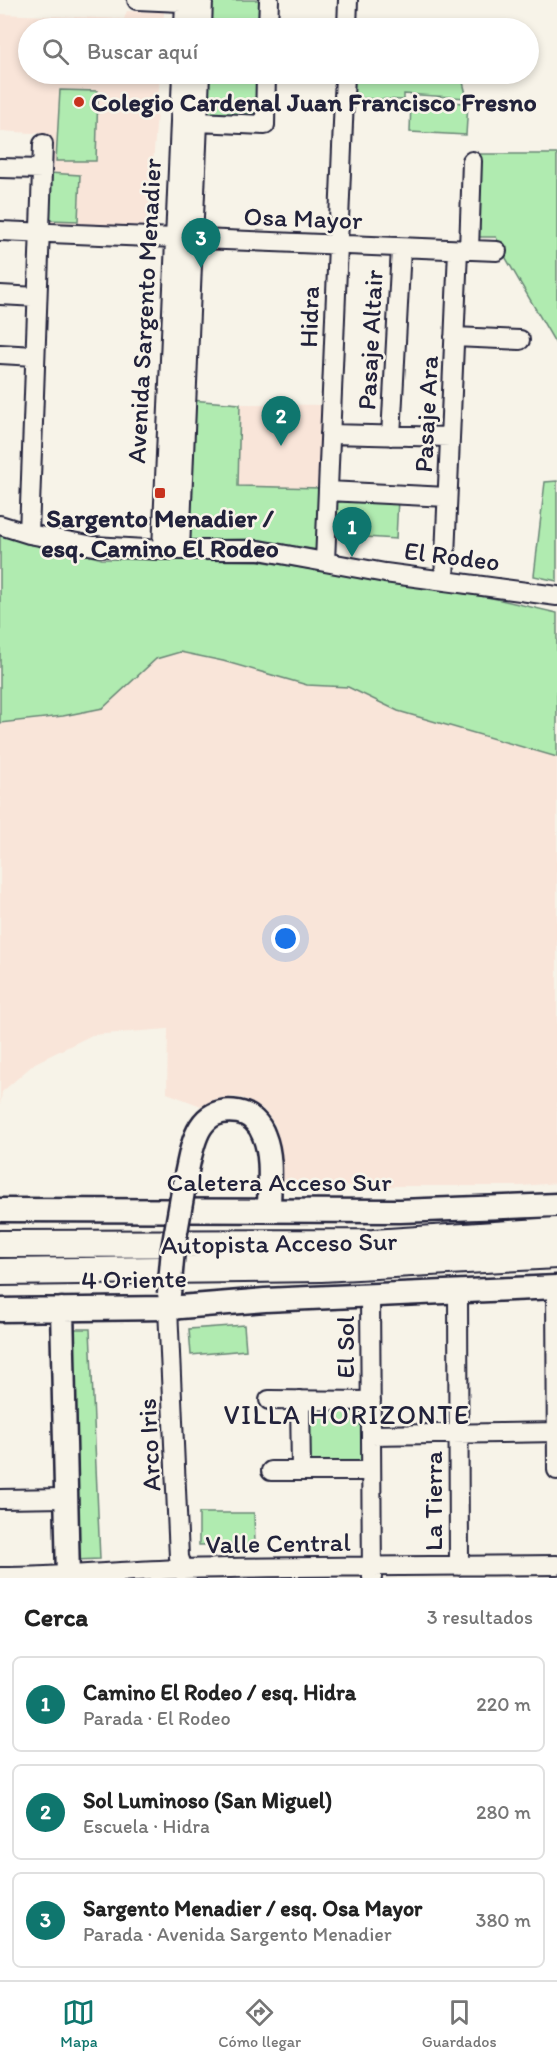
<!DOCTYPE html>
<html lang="es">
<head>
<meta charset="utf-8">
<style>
	:root { --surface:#fff; --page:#f2f2f2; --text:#222; --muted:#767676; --line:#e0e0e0; --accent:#0f766e }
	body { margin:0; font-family:Itim,sans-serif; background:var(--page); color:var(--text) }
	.you { position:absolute; left:286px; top:939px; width:21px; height:21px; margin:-15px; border:4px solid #fff; border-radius:50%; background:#1a73e8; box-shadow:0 0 0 9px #1a73e833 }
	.badge { display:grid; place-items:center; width:39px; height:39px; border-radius:50%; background:var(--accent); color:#fff; font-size:20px; font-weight:700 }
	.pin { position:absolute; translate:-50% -50px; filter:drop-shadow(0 2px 3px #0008) }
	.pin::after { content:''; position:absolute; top:32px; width:21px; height:18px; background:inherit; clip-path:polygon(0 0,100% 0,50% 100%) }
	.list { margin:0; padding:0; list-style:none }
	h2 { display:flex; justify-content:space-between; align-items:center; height:78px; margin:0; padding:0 24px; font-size:26px }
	h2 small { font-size:20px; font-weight:400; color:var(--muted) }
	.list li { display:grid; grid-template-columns:39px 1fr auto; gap:18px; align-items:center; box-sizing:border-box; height:96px; margin:0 12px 12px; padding:0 12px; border:2px solid var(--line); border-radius:9px }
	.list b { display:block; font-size:22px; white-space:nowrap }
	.list p { margin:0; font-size:20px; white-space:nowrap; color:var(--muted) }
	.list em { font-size:20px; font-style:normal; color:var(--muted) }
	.icon { flex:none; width:33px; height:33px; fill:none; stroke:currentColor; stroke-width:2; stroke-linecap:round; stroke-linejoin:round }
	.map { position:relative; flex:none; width:557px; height:1578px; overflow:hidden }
	.search { position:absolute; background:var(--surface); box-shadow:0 3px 9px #0003; left:18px; right:18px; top:18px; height:66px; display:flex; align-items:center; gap:15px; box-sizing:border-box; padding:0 21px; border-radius:33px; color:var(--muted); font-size:22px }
	.sheet { height:402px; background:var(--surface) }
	nav { display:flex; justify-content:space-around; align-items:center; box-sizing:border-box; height:84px; border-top:2px solid var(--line); background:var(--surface); font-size:16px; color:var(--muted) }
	nav a { display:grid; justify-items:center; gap:3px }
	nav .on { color:var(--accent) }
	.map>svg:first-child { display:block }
	.built { fill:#f9e5d9 }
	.green { fill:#b0ebb0; stroke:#698676; stroke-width:1.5 }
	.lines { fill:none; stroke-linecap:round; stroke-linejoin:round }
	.minor-casing { stroke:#22223b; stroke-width:22 }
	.major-casing { stroke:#22223b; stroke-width:27 }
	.highway-casing { stroke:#22223b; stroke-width:30 }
	.minor { stroke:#f7f3e8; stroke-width:18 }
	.major { stroke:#f7f3e8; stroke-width:22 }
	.highway { stroke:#f7f3e8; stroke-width:26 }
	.major-bridge-casing { stroke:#22223b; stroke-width:27; stroke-linecap:butt }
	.major-bridge { stroke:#f7f3e8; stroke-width:22 }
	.poi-dot { fill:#c8321e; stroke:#f7f3e8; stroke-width:2 }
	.labels { text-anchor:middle; stroke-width:5; stroke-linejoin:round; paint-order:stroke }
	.poi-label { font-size:26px; font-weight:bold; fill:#22223b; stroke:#f7f3e8; text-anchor:start }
	.street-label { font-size:26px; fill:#22223b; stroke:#f7f3e8 }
	.neighbourhood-label { font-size:27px; letter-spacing:1.5px; fill:#22223b; stroke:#f7f3e8 }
</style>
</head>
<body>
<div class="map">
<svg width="557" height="1578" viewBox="0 0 557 1578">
	<rect width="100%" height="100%" fill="#f7f3e8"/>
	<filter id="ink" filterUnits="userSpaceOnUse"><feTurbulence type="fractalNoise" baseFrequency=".0167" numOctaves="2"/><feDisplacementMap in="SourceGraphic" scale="12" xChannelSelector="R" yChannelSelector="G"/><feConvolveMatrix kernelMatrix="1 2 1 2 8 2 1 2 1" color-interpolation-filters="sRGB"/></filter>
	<g filter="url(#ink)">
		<!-- built -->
		<path class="built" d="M127,11L164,12L163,28H28V74H160L148,229L44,225L48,134L0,131V14L124,19Z
			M240,404L324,405L321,488L238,486Z
			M180,652L223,661L307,685L348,687L398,711L557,757V1183L521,1186H283L276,1126L265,1111L258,1106L242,1098L233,1097L216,1099L201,1106L167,1093L168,1029L92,1035L35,1063L2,1092L0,1105V723L63,716L103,708L156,659Z"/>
		<!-- green -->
		<path class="green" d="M209,0H265L264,28H207Z
			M205,74H263L261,131L203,126Z
			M353,74H461L467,98L404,94V100L352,98Z
			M60,90L98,91L96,161H56Z
			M411,101L468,103L466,135L410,132Z
			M480,154H557V346L507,260L496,237H478Z
			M49,173L80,175L78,221L47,220Z
			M190,400L240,404L238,486L321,488L318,550L250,539L192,540L186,535Z
			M557,481V581L534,576L545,482Z
			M336,496L398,499L396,539L334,535Z
			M0,532L102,559L259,561L492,598L557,613V757L398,711L348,687L307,685L223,661L180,652L156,659L103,708L63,716L0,723Z
			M244,1325L246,1350L191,1355L189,1329Z
			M69,1329H90L100,1559L74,1560Z
			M365,1406L366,1465L305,1466L304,1407Z
			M199,1513H254L255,1544L199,1545Z"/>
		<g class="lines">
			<defs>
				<path id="minor" d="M137,0L203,3
					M184,28L185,0
					M202,28L203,0
					M268,28L269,0
					M347,28L348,0
					M198,122L265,125L266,74
					M0,168L42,169
					M0,231L497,251
					M469,250L472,161
					M0,295L37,297
					M454,337L520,340
					M0,354L35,356
					M330,434L450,437
					M391,436L401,248
					M328,491L447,497
					M0,525L29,534L94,546L162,550H259L385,573L557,596
					M29,534L43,144
					M162,550L182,74
					M180,550L200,74
					M325,562L345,74
					M444,580L458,250
					M556,1287L557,1470
					M458,1291L459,1566
					M370,1296L372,1578
					M168,1308L179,1557L186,1578
					M269,1400L371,1401
					M300,1400L301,1471
					M371,1435L557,1432
					M271,1471H371
					M0,1499L66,1498
					M0,1577C61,1577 121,1571 182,1569C307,1566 432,1566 557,1565"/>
				<path id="major" d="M185,1180C192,1149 195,1105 238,1112C250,1114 260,1124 264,1136C273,1158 269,1186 269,1210
					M0,1210L400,1211L557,1205
					M62,1309L68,1578
					M0,1310L168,1308L265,1300L557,1287"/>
				<path id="highway" d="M0,1244L373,1243L557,1231
					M0,1272L321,1268L557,1255"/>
			</defs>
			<!-- minor casing -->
			<use href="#minor" class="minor-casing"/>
			<!-- major casing -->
			<use href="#major" class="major-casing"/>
			<!-- highway casing -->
			<use href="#highway" class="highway-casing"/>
			<!-- minor -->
			<use href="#minor" class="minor"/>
			<!-- major -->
			<use href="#major" class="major"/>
			<!-- highway -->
			<use href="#highway" class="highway"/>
			<defs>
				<path id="major-bridge" d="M169,1294L173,1249L185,1180"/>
			</defs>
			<!-- major-bridge casing -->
			<use href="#major-bridge" class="major-bridge-casing"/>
			<!-- major-bridge -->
			<use href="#major-bridge" class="major-bridge"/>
		</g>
	</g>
	<!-- markers -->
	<g class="poi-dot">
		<circle cx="79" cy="102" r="6"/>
		<rect x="154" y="487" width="12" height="12" rx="3"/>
	</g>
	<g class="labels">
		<!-- poi labels -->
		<g class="poi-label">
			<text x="91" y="111">Colegio Cardenal Juan Francisco Fresno</text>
			<text x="160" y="527" text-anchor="middle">Sargento Menadier /<tspan x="160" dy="30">esq. Camino El Rodeo</tspan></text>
		</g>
		<!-- street labels -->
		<g class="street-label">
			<text transform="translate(303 218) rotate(2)" y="9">Osa Mayor</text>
			<text transform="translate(144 311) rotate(-87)" y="9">Avenida Sargento Menadier</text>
			<text transform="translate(309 317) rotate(-88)" y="9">Hidra</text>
			<text transform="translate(370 340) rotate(-87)" y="9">Pasaje Altair</text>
			<text transform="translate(426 414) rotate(-87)" y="9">Pasaje Ara</text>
			<text transform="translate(452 556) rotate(7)" y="9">El Rodeo</text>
			<text x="279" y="1191">Caletera Acceso Sur</text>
			<text transform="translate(279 1243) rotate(-1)" y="9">Autopista Acceso Sur</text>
			<text transform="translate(134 1279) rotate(-1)" y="9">4 Oriente</text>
			<text transform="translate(345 1347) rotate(-90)" y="9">El Sol</text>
			<text transform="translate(149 1445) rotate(-93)" y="9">Arco Iris</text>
			<text transform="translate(433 1501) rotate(-90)" y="9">La Tierra</text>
			<text transform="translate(278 1543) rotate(-1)" y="9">Valle Central</text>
		</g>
		<!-- neighbourhood labels -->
		<g class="neighbourhood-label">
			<text x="347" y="1424">VILLA HORIZONTE</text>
		</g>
	</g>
</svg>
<div class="you"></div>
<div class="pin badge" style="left:352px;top:557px">1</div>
<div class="pin badge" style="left:281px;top:446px">2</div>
<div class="pin badge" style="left:201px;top:268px">3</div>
<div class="search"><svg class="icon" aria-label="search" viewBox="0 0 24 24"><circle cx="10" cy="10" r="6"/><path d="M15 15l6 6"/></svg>Buscar aquí</div>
</div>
<section class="sheet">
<h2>Cerca<small>3 resultados</small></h2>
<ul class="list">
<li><span class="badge">1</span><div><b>Camino El Rodeo / esq. Hidra</b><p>Parada · El Rodeo</p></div><em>220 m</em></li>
<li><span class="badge">2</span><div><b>Sol Luminoso (San Miguel)</b><p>Escuela · Hidra</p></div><em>280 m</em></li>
<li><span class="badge">3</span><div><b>Sargento Menadier / esq. Osa Mayor</b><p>Parada · Avenida Sargento Menadier</p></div><em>380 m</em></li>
</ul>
</section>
<nav>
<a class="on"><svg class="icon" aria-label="map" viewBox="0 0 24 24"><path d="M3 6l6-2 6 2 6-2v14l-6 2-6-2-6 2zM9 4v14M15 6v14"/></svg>Mapa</a>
<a><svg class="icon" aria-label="directions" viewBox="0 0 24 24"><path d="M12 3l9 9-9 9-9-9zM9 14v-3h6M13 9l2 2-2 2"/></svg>Cómo llegar</a>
<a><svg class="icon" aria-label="saved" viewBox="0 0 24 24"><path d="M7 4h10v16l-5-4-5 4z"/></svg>Guardados</a>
</nav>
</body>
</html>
